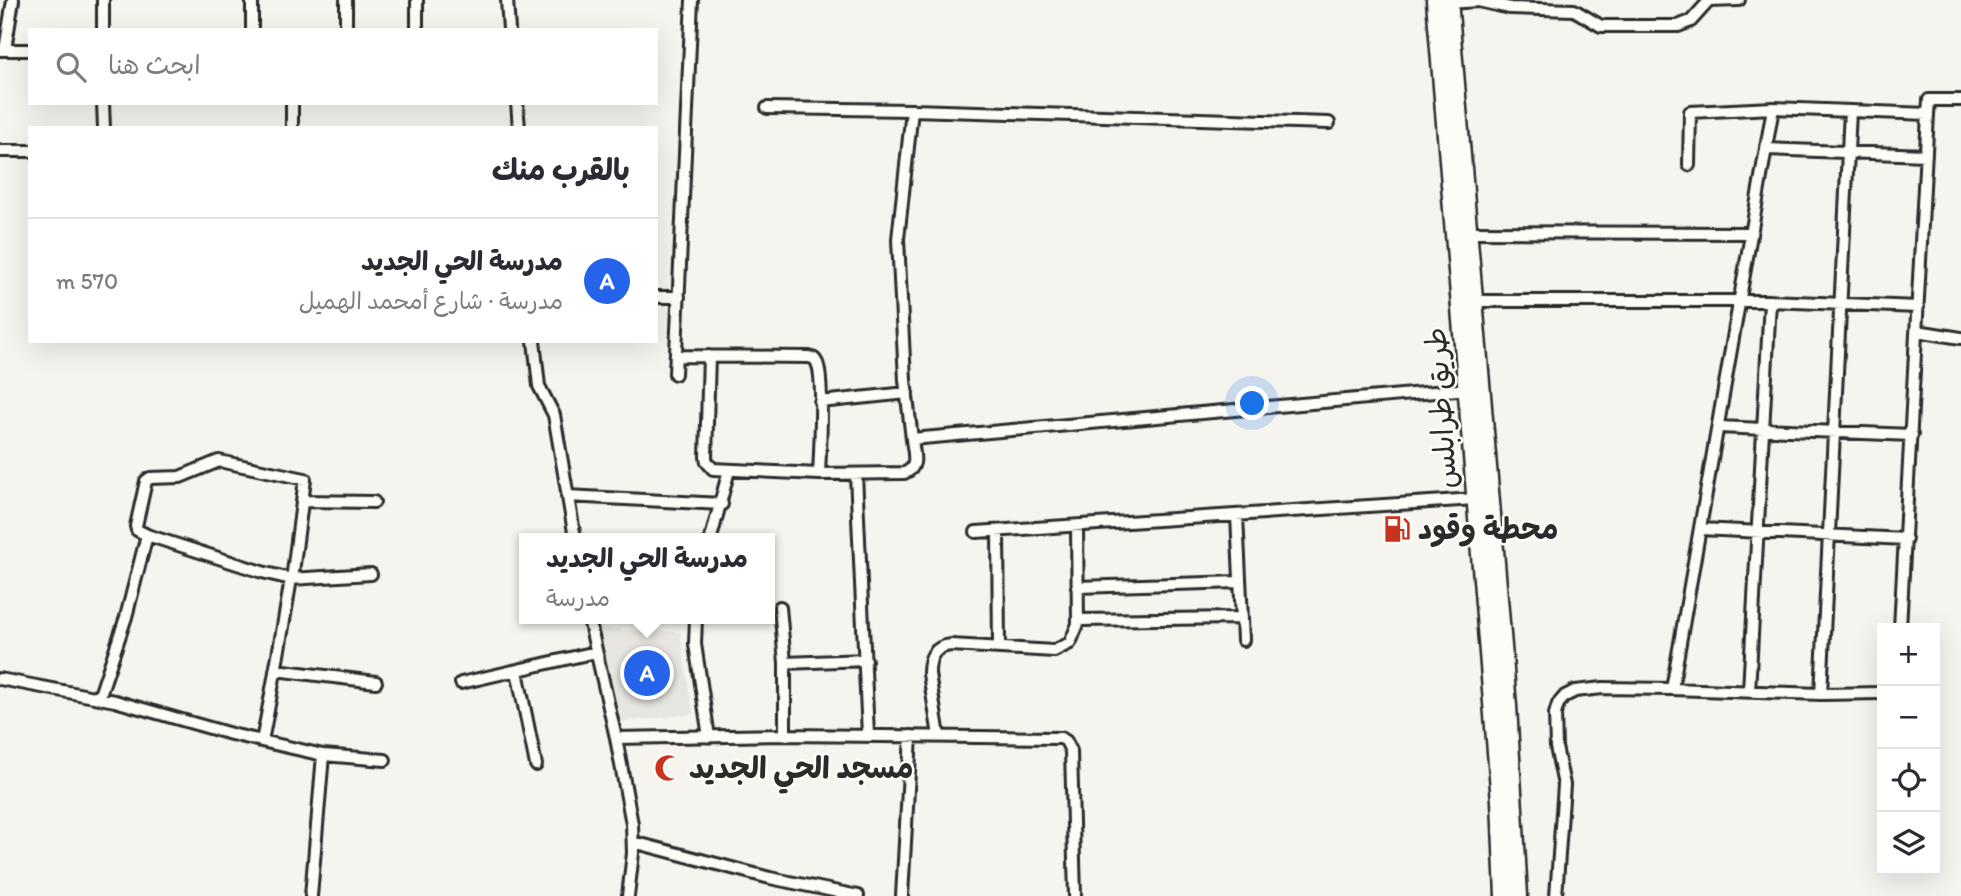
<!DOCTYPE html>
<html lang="ar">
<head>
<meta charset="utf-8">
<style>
	:root { --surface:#fff; --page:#f7f7f7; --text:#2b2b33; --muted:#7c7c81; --line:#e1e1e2; --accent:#2563eb }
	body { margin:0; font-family:Itim,"Playpen Sans Arabic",sans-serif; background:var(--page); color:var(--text); direction:rtl }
	.controls { position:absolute; right:21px; bottom:21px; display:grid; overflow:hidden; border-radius:0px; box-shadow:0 7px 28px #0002 }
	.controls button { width:63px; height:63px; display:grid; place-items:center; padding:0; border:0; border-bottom:2px solid var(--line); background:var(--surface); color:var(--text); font:35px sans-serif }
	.you { position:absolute; left:1253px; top:404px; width:24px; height:24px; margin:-18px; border:5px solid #fff; border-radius:50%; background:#1a73e8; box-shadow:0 0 0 10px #1a73e833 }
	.badge { display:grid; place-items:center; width:46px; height:46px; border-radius:50%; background:var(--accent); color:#fff; font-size:23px; font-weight:700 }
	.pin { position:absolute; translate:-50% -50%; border:4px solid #fff; box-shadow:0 2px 7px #0006 }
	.popup { position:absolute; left:519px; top:533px; width:256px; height:91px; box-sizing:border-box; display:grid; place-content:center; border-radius:0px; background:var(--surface); filter:drop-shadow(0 2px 5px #0005); font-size:23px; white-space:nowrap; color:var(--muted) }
	.popup b { font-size:26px; color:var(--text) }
	.popup::after { content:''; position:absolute; left:50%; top:100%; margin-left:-14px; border:14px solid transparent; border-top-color:var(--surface) }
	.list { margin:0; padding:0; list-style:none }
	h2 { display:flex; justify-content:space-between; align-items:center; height:91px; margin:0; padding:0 28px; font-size:30px }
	h2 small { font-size:23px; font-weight:400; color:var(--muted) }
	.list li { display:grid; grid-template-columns:46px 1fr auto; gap:21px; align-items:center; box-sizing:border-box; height:126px; padding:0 28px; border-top:2px solid var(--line) }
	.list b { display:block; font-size:26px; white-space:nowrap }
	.list p { margin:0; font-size:23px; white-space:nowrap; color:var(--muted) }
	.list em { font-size:23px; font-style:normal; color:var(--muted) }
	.icon { flex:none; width:38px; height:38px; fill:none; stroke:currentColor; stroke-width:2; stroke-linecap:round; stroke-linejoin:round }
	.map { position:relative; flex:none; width:1961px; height:896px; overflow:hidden; direction:ltr }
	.search { position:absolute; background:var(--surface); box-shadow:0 7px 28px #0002; left:28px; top:28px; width:630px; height:77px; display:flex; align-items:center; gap:18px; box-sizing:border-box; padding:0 24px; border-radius:0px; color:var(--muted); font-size:26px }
	.panel { position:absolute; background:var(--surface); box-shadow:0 7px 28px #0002; left:28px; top:126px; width:630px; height:217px; border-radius:0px; direction:rtl }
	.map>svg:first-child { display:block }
	.built { fill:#e6e5e0 }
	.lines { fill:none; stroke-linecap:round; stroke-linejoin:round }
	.minor-casing { stroke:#2b2b2b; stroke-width:16 }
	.highway-casing { stroke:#2b2b2b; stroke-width:21 }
	.minor { stroke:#fdfcf7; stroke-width:10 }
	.highway { stroke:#fdfcf7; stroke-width:16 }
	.labels { text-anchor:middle; stroke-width:5; stroke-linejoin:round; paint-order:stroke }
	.street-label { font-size:30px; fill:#2b2b2b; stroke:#fdfcf7 }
	.poi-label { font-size:30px; font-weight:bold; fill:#2b2b2b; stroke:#fdfcf7; text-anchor:start }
</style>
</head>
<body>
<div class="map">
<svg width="1961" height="896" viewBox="0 0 1961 896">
	<rect width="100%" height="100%" fill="#f5f4ef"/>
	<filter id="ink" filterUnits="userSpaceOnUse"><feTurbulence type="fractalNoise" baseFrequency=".0143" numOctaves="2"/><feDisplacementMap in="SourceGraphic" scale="14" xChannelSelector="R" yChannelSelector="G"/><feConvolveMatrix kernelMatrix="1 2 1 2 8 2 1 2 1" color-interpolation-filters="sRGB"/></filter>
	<g filter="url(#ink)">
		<!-- built -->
		<path class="built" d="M597,629L680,632L693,714L621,722Z"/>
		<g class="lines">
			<defs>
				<path id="minor" d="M103,0V30
					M252,0V30
					M346,0V30
					M417,0V30
					M507,0L509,30
					M1449,3L1478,1L1510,8L1574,10L1601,26H1678L1691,21L1709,1L1739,0
					M0,50H30
					M5,50L13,0
					M103,103L104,128
					M517,103L519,128
					M767,108L912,110
					M1928,114L1929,100H1961
					M1329,123L912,110L898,239L905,380L912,439L1468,389
					M292,128V103
					M1766,149L1926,155
					M0,151H30
					M1689,165L1690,112L1773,108
					M1470,232L1750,233
					M656,297H679
					M1476,301H1770L1918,307
					M1917,331L1961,338
					M534,341L539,386L554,415L575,538
					M676,356L809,357C813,358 815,358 817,363C824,377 820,454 819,474
					M709,356L706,457L707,462L713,469L819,474L904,473C920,468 913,452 912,439
					M675,374L692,0
					M820,402L907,393
					M1718,427L1912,435
					M856,474L868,735
					M567,496L722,504
					M302,501L374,502
					M1237,516L1243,640
					M1700,529L1906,539
					M998,531L999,648
					M976,532L1475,499
					M711,538L729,470
					M1077,587L1240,582
					M780,607L785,663V735
					M589,619L616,738L632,824L633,853L628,896
					M696,619L695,644L709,737
					M1078,620L1241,618
					M785,663L866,660
					M275,670L376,682
					M517,671L536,765
					M0,679L115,701L231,734L323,755L385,760
					M461,683L596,652
					M1749,691L1770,301
					M1882,693L1821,694L1672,689L1773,108L1928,114L1900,628
					M1821,694L1850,111
					M99,698L126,617L147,535
					M939,736L929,674C929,658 933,647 951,645L1054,651L1070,643L1078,624L1077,526
					M616,738L785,735L1061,738L1066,741L1071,751L1075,896
					M262,741C273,687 282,633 291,579L293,572L305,479L219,461L180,477L150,478L146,481L136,526L137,530L147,535L262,572L291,579L371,574
					M633,842L770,878L858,896
					M311,896L323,755
					M902,896L911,736
					M1556,896L1564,785L1556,747L1555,714L1558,704L1565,696L1575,691L1603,688L1672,689"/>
				<path id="highway" d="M1435,0L1500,801L1504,896
					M1449,0L1508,706L1519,896"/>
			</defs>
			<!-- minor casing -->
			<use href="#minor" class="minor-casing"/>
			<!-- highway casing -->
			<use href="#highway" class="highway-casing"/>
			<!-- minor -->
			<use href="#minor" class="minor"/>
			<!-- highway -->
			<use href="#highway" class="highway"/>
		</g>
	</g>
	<!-- icons -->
	<defs>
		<symbol id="fuel-bare" viewBox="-9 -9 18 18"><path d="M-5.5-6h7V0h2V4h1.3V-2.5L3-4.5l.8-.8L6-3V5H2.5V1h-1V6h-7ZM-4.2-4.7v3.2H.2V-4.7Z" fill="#c8321e" stroke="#fdfcf7" stroke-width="2.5" paint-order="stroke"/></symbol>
		<symbol id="mosque-bare" viewBox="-9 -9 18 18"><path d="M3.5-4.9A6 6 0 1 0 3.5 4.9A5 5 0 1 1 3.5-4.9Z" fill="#c8321e" stroke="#fdfcf7" stroke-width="2.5" paint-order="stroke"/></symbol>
	</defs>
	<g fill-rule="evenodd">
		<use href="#fuel-bare" x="1378" y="510" width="38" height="38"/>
		<use href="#mosque-bare" x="649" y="749" width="38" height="38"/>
	</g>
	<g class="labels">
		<!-- street labels -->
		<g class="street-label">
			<text transform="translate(1441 408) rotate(-94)" y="10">طريق طرابلس</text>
		</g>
		<!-- poi labels -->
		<g class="poi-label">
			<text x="1418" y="539">محطة وقود</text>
			<text x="689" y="778">مسجد الحي الجديد</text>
		</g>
	</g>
</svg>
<div class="controls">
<button>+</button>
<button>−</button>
<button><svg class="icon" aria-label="locate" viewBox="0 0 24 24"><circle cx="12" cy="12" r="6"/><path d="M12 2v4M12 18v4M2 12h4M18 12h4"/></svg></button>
<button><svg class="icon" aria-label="layers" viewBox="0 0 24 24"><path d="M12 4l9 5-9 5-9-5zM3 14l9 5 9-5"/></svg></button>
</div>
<div class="you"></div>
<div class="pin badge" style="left:647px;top:673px">A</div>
<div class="popup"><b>مدرسة الحي الجديد</b>مدرسة</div>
<div class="search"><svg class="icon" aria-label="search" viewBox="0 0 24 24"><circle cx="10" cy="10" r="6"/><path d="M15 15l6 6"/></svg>ابحث هنا</div>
<section class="panel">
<h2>بالقرب منك<small></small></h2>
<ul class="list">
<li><span class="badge">A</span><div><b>مدرسة الحي الجديد</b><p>مدرسة · شارع أمحمد الهميل</p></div><em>570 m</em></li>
</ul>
</section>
</div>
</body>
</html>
